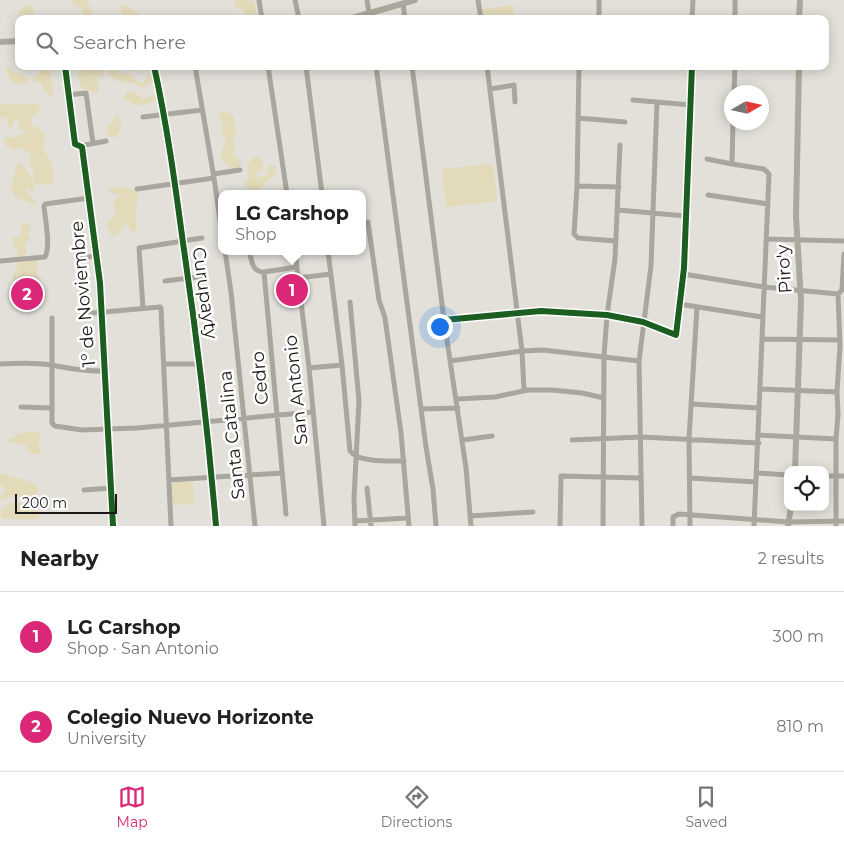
<!DOCTYPE html>
<html lang="en">
<head>
<meta charset="utf-8">
<style>
	:root { --surface:#fff; --page:#f6f6f6; --text:#222; --muted:#767676; --line:#e0e0e0; --accent:#db2777 }
	body { margin:0; font-family:Montserrat,sans-serif; background:var(--page); color:var(--text) }
	.controls { position:absolute; right:15px; bottom:15px; display:grid; overflow:hidden; border-radius:10px; box-shadow:0 2px 12px #0003 }
	.controls button { width:45px; height:45px; display:grid; place-items:center; padding:0; border:0; border-bottom:1px solid var(--line); background:var(--surface); color:var(--text); font:25px sans-serif }
	.compass { position:absolute; left:724px; top:85px; width:45px; height:45px; border-radius:50%; background:var(--surface); box-shadow:0 2px 12px #0003; rotate:81deg }
	.scale { position:absolute; left:15px; bottom:12px; width:102px; box-sizing:border-box; padding-left:5px; border:2px solid #1c1a16; border-top:0; font-size:14px; line-height:18px; white-space:nowrap; color:#1c1a16; -webkit-text-stroke:4px #fff; paint-order:stroke }
	.you { position:absolute; left:439px; top:326px; width:18px; height:18px; margin:-12px; border:4px solid #fff; border-radius:50%; background:#1a73e8; box-shadow:0 0 0 8px #1a73e833 }
	.badge { display:grid; place-items:center; width:32px; height:32px; border-radius:50%; background:var(--accent); color:#fff; font-size:16px; font-weight:700 }
	.pin { position:absolute; translate:-50% -50%; border:2px solid #fff; box-shadow:0 1px 5px #0006 }
	.popup { position:absolute; left:218px; top:190px; width:148px; height:65px; box-sizing:border-box; display:grid; place-content:center; border-radius:10px; background:var(--surface); filter:drop-shadow(0 1px 4px #0005); font-size:16px; white-space:nowrap; color:var(--muted) }
	.popup b { font-size:19px; color:var(--text) }
	.popup::after { content:''; position:absolute; left:50%; top:100%; margin-left:-10px; border:10px solid transparent; border-top-color:var(--surface) }
	.list { margin:0; padding:0; list-style:none }
	h2 { display:flex; justify-content:space-between; align-items:center; height:65px; margin:0; padding:0 20px; font-size:21px }
	h2 small { font-size:16px; font-weight:400; color:var(--muted) }
	.list li { display:grid; grid-template-columns:32px 1fr auto; gap:15px; align-items:center; box-sizing:border-box; height:90px; padding:0 20px; border-top:1px solid var(--line) }
	.list b { display:block; font-size:19px; white-space:nowrap }
	.list p { margin:0; font-size:16px; white-space:nowrap; color:var(--muted) }
	.list em { font-size:16px; font-style:normal; color:var(--muted) }
	.icon { flex:none; width:28px; height:28px; fill:none; stroke:currentColor; stroke-width:2; stroke-linecap:round; stroke-linejoin:round }
	.map { position:relative; flex:none; width:844px; height:526px; overflow:hidden }
	.search { position:absolute; background:var(--surface); box-shadow:0 2px 12px #0003; left:15px; right:15px; top:15px; height:55px; display:flex; align-items:center; gap:12px; box-sizing:border-box; padding:0 18px; border-radius:10px; color:var(--muted); font-size:19px }
	.sheet { height:245px; background:var(--surface) }
	nav { display:flex; justify-content:space-around; align-items:center; box-sizing:border-box; height:70px; border-top:1px solid var(--line); background:var(--surface); font-size:14px; color:var(--muted) }
	nav a { display:grid; justify-items:center; gap:2px }
	nav .on { color:var(--accent) }
	.map>svg:first-child { display:block }
	.green { fill:#e3daba }
	.lines { fill:none; stroke-linecap:round; stroke-linejoin:round }
	.minor { stroke:#a8a69d; stroke-width:5 }
	.major { stroke:#aba89d; stroke-width:6 }
	.cycleway-casing { stroke:#fff; stroke-width:9 }
	.cycleway { stroke:#1b5e20; stroke-width:6 }
	.labels { text-anchor:middle; stroke-width:5; stroke-linejoin:round; paint-order:stroke }
	.street-label { font-size:18px; fill:#1c1a16; stroke:#fff }
</style>
</head>
<body>
<div class="map">
<svg width="844" height="526" viewBox="0 0 844 526">
	<rect width="100%" height="100%" fill="#e2e0d9"/>
	<!-- green -->
	<path class="green" d="M72,0H87L94,19H84L82,8L76,6L72,3Z
		M234,0H247L254,2L257,13L254,19H226L229,16H243L245,14L242,9L236,8Z
		M119,4C126,6 134,9 139,13V19H126L122,14Z
		M25,5L33,7L35,12L32,17L27,18L18,16L19,11Z
		M513,5L515,19H483L482,9Z
		M8,66L16,74H22L23,78L28,77L27,82L18,84L12,82L6,71Z
		M39,66H51L52,74L50,79L53,85L52,97L44,91L41,83L33,80V77L39,74Z
		M80,66H103L104,77L97,75L99,90L97,93L81,88L80,79L76,75L79,72Z
		M113,66H117L119,72L121,74L129,73L126,66H135L130,74L139,83L144,82L149,74L154,77C154,83 148,86 142,88C139,87 137,85 135,84C125,80 112,83 108,71Z
		M128,91L134,92L144,99L153,94L157,99L156,101L140,106L124,99L126,93Z
		M0,102C10,109 29,99 40,106L39,112L32,117V126H36L45,134L43,149L51,161L54,179L51,184L43,185L34,183L33,169L29,164L31,155L21,147L14,151L5,145L4,140L6,137L17,138L27,130H17L20,120L18,119L15,120L11,128H9L6,117H0Z
		M228,112L234,117L236,136L232,140L236,148L233,153L234,156L241,161C241,168 238,169 232,169L221,159V152L227,140L222,134L223,126L218,115L220,113Z
		M118,113C123,127 123,126 115,138L109,137L107,129Z
		M254,157L260,158L262,160L263,169L255,173L258,178L268,174V167L271,165L276,167L275,175L265,182L263,187L255,191L246,187L245,182L249,179L247,165Z
		M19,163C27,168 35,181 34,190L31,191L27,188L26,190L36,203L33,205L31,203L15,197L11,188C13,179 15,172 17,164Z
		M493,164L497,201L446,207L442,169Z
		M126,187L138,192L136,211L137,229L132,232L126,223L117,235L111,236L109,229L107,228V222L114,217L116,209L113,205L117,198L121,195L110,193L109,188Z
		M23,222L28,223L31,228L28,234L30,239L24,245L27,250L25,255L27,257L38,260L37,268L39,281L28,285L21,280L15,281L12,276L18,265L16,256L20,252L14,246L12,237L20,238L22,230L21,224Z
		M45,289L46,299L25,301V290Z
		M38,431L41,432L38,443L41,448L40,454H31L26,451L29,440L24,446L8,441L10,439L17,437L14,433L22,434L24,432Z
		M0,473L28,481L34,483L38,488L37,494C30,501 23,498 15,495L1,501L0,497L5,492V489L0,484Z
		M176,482H193L194,504L173,505L172,485Z
		M10,503H21L25,510H34L38,512L40,517L32,520L1,518V510Z"/>
	<g class="lines">
		<!-- minor -->
		<path class="minor" d="M259,0L262,19
			M295,0L299,19
			M367,0L370,19
			M478,0L481,19
			M735,0V19
			M403,4L405,19
			M599,19V0
			M692,19L693,0
			M65,66L75,144L82,147L100,283L113,526
			M154,66C167,125 175,183 183,243C197,337 208,431 216,526
			M195,66L214,178L222,234
			M268,66L287,194
			M306,66L322,194
			M376,66L426,447L433,489L436,526
			M412,66L444,320L466,468L471,526
			M487,66L522,351L524,390
			M579,66L577,186L574,234L578,238L616,241
			M490,89L514,85L515,102
			M734,92L735,66
			M68,95L86,93L93,143
			M633,100L691,105
			M143,117L202,110
			M578,118L625,122
			M733,122L732,164L764,169L769,174L754,526
			M80,146L106,141
			M707,159L732,164
			M213,174L240,170
			M577,186L619,187
			M137,189L214,178
			M708,195L768,204
			M618,210L686,216
			M368,222L379,300L385,318L401,433L409,526
			M766,239L844,241
			M225,251L231,292L255,526
			M249,251C252,261 252,272 264,272
			M295,251L309,368L324,526
			M328,251L342,365L350,451C359,463 390,461 404,461
			M79,258L97,256
			M0,261L45,257C51,246 45,219 44,206L45,204L89,198
			M683,274L764,287L838,294L842,290L844,254
			M298,278L331,274
			M165,281L206,276
			M350,302L359,401L354,498L355,526
			M679,304L762,317
			M143,308L139,248L202,238
			M82,314L160,307L161,308L171,526
			M52,318V423L55,426L82,430L137,428L313,412
			M444,320L541,311L607,315L643,322L676,335L684,268L692,66
			M762,339L839,340
			M450,361L522,351L543,350L639,361
			M0,364C17,363 34,362 51,365C69,368 86,372 105,371
			M165,364H200
			M309,368L342,365
			M760,389L837,392
			M457,399L495,397L528,390H552L582,393L604,398
			M691,404L759,408
			M21,407L52,408
			M421,409L458,408
			M759,435L836,439
			M463,440L492,436
			M572,440L641,437L759,443
			M757,473L788,475
			M825,476H844
			M690,478L756,482
			M169,480L282,473
			M367,488L371,526
			M84,490L111,488
			M286,514L264,272L297,267
			M470,516L533,512
			M355,521L408,518
			M560,526L561,476L640,478
			M603,526L604,356L607,315L615,259L620,145
			M642,526L639,361L651,266L657,102
			M673,526V517L679,514L789,522L844,521
			M690,526L689,439L697,307
			M836,526V439L838,414L837,392L840,346L838,294"/>
		<!-- major -->
		<path class="major" d="M349,19L415,0
			M799,19L800,0
			M0,42L19,41
			M795,470L801,301L796,216L799,66
			M788,526L791,507"/>
		<defs>
			<path id="cycleway" d="M65,66L75,144L82,147L100,283L113,526
				M154,66C167,125 175,183 183,243C197,337 208,431 216,526
				M444,320L541,311L607,315L643,322L676,335L684,268L692,66"/>
		</defs>
		<!-- cycleway casing -->
		<use href="#cycleway" class="cycleway-casing"/>
		<!-- cycleway -->
		<use href="#cycleway" class="cycleway"/>
	</g>
	<g class="labels">
		<!-- street labels -->
		<g class="street-label">
			<text transform="translate(784 269) rotate(-94)" y="6">Piro'y</text>
			<text transform="translate(205 293) rotate(82)" y="6">Curupayty</text>
			<text transform="translate(83 294) rotate(-95)" y="6">1º de Noviembre</text>
			<text transform="translate(260 378) rotate(-95)" y="6">Cedro</text>
			<text transform="translate(296 390) rotate(-96)" y="6">San Antonio</text>
			<text transform="translate(232 435) rotate(-96)" y="6">Santa Catalina</text>
		</g>
	</g>
</svg>
<div class="controls">
<button><svg class="icon" aria-label="locate" viewBox="0 0 24 24"><circle cx="12" cy="12" r="6"/><path d="M12 2v4M12 18v4M2 12h4M18 12h4"/></svg></button>
</div>
<svg class="compass" viewBox="-18 -18 36 36"><path d="M0-13l5 13h-10z" fill="#e53935"/><path d="M0 13l5-13h-10z" fill="#767676"/></svg>
<div class="scale">200 m</div>
<div class="you"></div>
<div class="pin badge" style="left:292px;top:290px">1</div>
<div class="popup"><b>LG Carshop</b>Shop</div>
<div class="pin badge" style="left:27px;top:294px">2</div>
<div class="search"><svg class="icon" aria-label="search" viewBox="0 0 24 24"><circle cx="10" cy="10" r="6"/><path d="M15 15l6 6"/></svg>Search here</div>
</div>
<section class="sheet">
<h2>Nearby<small>2 results</small></h2>
<ul class="list">
<li><span class="badge">1</span><div><b>LG Carshop</b><p>Shop · San Antonio</p></div><em>300 m</em></li>
<li><span class="badge">2</span><div><b>Colegio Nuevo Horizonte</b><p>University</p></div><em>810 m</em></li>
</ul>
</section>
<nav>
<a class="on"><svg class="icon" aria-label="map" viewBox="0 0 24 24"><path d="M3 6l6-2 6 2 6-2v14l-6 2-6-2-6 2zM9 4v14M15 6v14"/></svg>Map</a>
<a><svg class="icon" aria-label="directions" viewBox="0 0 24 24"><path d="M12 3l9 9-9 9-9-9zM9 14v-3h6M13 9l2 2-2 2"/></svg>Directions</a>
<a><svg class="icon" aria-label="saved" viewBox="0 0 24 24"><path d="M7 4h10v16l-5-4-5 4z"/></svg>Saved</a>
</nav>
</body>
</html>
